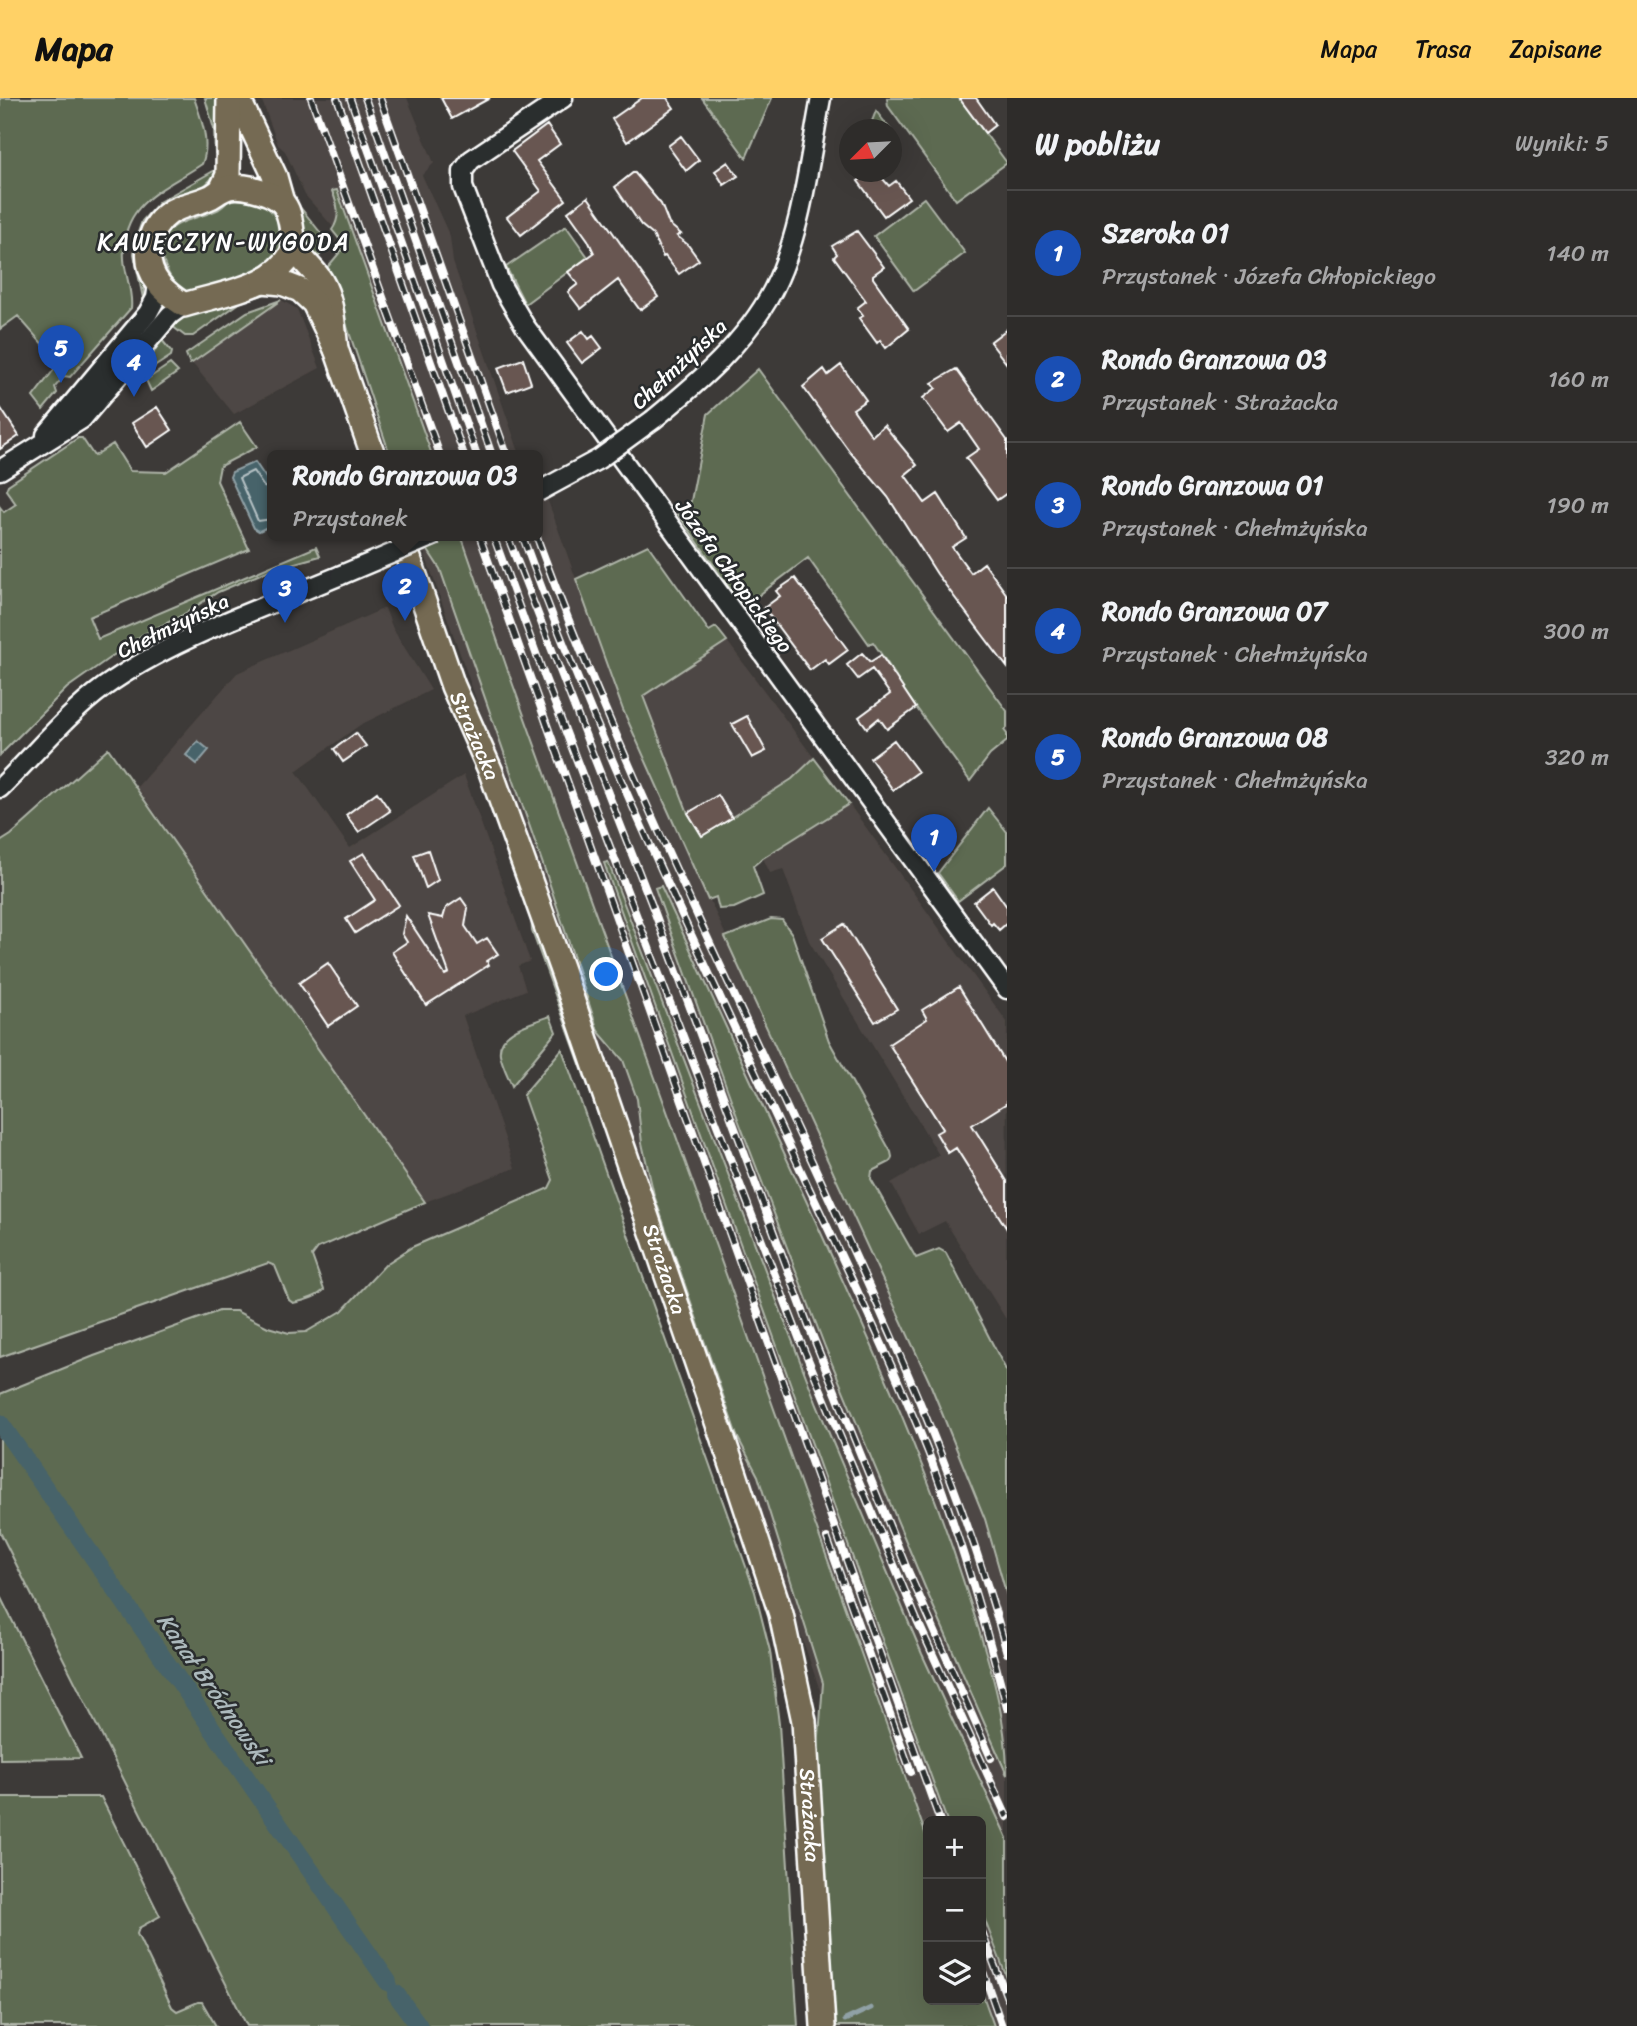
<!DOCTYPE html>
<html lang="pl">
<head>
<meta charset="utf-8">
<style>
	:root { --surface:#2e2c2a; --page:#3a3836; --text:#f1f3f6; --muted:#a7a7a8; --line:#494847; --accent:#ffd166 }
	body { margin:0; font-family:Sriracha,sans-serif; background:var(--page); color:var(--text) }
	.controls { position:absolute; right:21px; bottom:21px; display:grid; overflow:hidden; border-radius:10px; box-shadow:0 7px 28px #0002 }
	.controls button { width:63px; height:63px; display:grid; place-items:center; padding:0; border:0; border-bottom:2px solid var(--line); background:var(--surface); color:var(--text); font:35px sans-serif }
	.compass { position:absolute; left:839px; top:21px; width:63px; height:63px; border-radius:50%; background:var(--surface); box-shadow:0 7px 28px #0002; rotate:246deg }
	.you { position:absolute; left:607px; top:877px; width:24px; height:24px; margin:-18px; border:5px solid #fff; border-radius:50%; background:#1a73e8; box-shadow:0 0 0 10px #1a73e833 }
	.badge { display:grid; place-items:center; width:46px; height:46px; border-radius:50%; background:var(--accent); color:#fff; font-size:23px; font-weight:700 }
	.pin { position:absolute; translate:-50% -58px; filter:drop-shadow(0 2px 4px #0008) }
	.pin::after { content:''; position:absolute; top:37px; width:24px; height:21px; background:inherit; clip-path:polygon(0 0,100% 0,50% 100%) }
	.popup { position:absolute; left:267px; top:352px; width:276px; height:91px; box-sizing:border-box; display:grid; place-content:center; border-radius:10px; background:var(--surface); filter:drop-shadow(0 2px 5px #0005); font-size:23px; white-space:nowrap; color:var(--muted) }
	.popup b { font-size:26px; color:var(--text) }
	.popup::after { content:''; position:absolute; left:50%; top:100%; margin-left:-14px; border:14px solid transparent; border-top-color:var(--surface) }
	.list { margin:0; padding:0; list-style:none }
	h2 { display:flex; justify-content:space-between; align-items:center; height:91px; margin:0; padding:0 28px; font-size:30px }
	h2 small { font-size:23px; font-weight:400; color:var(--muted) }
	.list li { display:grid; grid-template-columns:46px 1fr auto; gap:21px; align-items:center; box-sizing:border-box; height:126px; padding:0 28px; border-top:2px solid var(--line) }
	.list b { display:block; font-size:26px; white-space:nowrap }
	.list p { margin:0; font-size:23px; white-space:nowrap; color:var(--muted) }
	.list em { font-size:23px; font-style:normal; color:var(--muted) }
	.icon { flex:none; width:38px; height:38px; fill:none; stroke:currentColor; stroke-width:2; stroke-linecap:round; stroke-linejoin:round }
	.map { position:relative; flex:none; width:1007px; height:1928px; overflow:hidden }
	header { display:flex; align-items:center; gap:42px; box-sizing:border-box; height:98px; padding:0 35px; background:var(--accent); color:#111 }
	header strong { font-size:33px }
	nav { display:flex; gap:38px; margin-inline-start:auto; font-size:24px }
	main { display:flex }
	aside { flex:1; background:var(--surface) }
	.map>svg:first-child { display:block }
	.built { fill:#4e4744; fill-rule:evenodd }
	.green { fill:#5d6a51; stroke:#aeb4a8; stroke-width:2 }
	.water { fill:#46636b; stroke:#90a1a6; stroke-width:2 }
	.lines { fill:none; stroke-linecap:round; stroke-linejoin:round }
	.shore { stroke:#b5c1c4; stroke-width:2 }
	.stream { stroke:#90a1a6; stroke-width:5 }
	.canal { stroke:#46636b; stroke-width:18 }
	.building { fill:#685751; stroke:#fff; stroke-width:2 }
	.minor-casing { stroke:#fff; stroke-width:23 }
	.major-casing { stroke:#fff; stroke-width:28 }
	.minor { stroke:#2a2d2e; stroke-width:18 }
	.major { stroke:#746b52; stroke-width:23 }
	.rail-casing { stroke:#fff; stroke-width:8 }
	.rail { stroke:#2a2d2e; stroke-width:5; stroke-dasharray:16; stroke-linecap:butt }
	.minor-bridge-casing { stroke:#fff; stroke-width:23; stroke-linecap:butt }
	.minor-bridge { stroke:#2a2d2e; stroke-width:18 }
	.labels { text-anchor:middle; stroke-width:5; stroke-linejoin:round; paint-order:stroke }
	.street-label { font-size:21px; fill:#fff; stroke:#2a2d2e }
	.water-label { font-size:23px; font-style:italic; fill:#acb9bc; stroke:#2a2d2e }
	.quarter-label { font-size:24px; letter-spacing:2px; fill:#fff; stroke:#2a2d2e }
</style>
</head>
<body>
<header>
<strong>Mapa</strong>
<nav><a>Mapa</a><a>Trasa</a><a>Zapisane</a></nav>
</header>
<main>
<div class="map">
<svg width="1007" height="1928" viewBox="0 0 1007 1928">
	<rect width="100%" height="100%" fill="#3d3a38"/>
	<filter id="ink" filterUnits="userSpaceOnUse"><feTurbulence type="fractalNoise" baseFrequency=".0143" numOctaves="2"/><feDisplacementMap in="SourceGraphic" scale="14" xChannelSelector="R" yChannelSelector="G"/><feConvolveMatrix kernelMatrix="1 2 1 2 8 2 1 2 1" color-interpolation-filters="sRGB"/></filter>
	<g filter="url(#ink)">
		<!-- built -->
		<path class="built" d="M261,0H407L434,65L422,77L450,139L453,164L520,357H390L351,246L343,214L345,162L339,128L333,129L305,97L285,53L278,47Z
			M281,202L297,211L320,270L234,316L192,265Z
			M538,375L623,612L929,1283L985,1421L1007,1498V1928H935L599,948L418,437H538ZM928,1723H981V1902H928Z
			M385,510L393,531L431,592L360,627L296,673L350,750L464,677L530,863L518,868L526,892L463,918L515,1070L425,1104L137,689L237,575Z
			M727,543L814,660L792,681L702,738L688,715L643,598Z
			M849,706L1007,924L1006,1221L945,1123L919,1136L891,1085L939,1057L809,843L783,771L770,775L763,760Z"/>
		<!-- green -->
		<path class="green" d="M0,0H194C201,20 211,45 202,66C164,92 120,104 124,161C125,177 133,194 131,210L70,279L64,278L55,289L57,295L43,312L33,299L59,265L18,218L0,231Z
			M205,0H217L219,55H215L214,31Z
			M702,0H772L746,60Z
			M887,0H959L1007,65L956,102L888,8Z
			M876,13L890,31H869Z
			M217,71C209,90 195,93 177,99L144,181V205L134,156L135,143L142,123L159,104Z
			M337,92L432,357H390C369,295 350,232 326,171L341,153L340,142L332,132C341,119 338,107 332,93Z
			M234,95C255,100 275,107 280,132C281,140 279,147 280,155L262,173L186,195C174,187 169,178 164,165C150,123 196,123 219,111C226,107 230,101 234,95Z
			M924,100L965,155L914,193L874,138Z
			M300,109L324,139V153L316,161C305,147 302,131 297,114Z
			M566,128L588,159L525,206L506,169Z
			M270,191L275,193L241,204L193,238H185L172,228L188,216Z
			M281,202L192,265L190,266L186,256L247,214Z
			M161,241L172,254L171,258L142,277Z
			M170,266L178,274L151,293L146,282Z
			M758,271L1007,613V630L1004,632L1007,636V643L990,657L970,683L894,579L896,578L873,544L869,546L808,460L743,509L678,416L691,403L708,316Z
			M240,324L257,349L220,368L217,383L249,451L89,519L98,541L316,449L320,458L270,472L218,494L181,518L142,537L67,590L0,657V409L4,414L16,406L6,392L8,387L78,340H82L94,358L113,346L130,373L166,374Z
			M418,437H461L508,573L728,1182L928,1743V1902H981V1892L994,1928H834L818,1651L823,1585L758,1378L737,1338L654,1097L642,1045L637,1001L623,962L598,933L548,781L440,471Z
			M648,447L709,533L716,529L727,543L643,598L688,715L702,738L792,681L814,660L849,706L763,760L753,768L763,797L734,810L719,811L716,799L708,802L623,612L576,481Z
			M108,650L425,1104L318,1150L312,1158L324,1192C317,1199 303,1203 293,1205L289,1202L275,1168L268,1165L0,1259V744L11,737Z
			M988,710L1007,734V766L958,803L938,775Z
			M608,764L817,1307L922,1556L1007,1740V1880L981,1812V1723H947L604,765Z
			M661,788C716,908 772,1028 827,1148C877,1258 926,1367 963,1482C983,1545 1007,1610 1007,1677L927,1494L825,1249L738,1021L655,790Z
			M531,817L666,1204L532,833Z
			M771,821L782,822L792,836L829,943L891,1054L892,1059L890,1064L872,1073L871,1081L916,1160L939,1151L946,1155L1007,1274V1498L985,1421L929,1283L725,839Z
			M550,918L556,934L512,988C508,978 502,967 500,956C497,932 533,925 550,918Z
			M562,951L755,1494L770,1553L779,1626L798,1928H247L0,1434V1296L94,1258L219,1213H236L268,1229L289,1235L306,1234L342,1213L386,1166L412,1149L549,1090L553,1082L523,997Z
			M0,1498L81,1660L0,1661Z
			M0,1699H101L160,1818L139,1830L137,1836L172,1909L177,1913L198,1904H202L216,1928H0Z"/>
		<!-- water -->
		<path class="water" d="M255,364L272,389V427L259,433L254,430L230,379L232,374Z
			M198,643L209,652L197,666L186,657Z"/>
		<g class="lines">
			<!-- shore -->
			<path class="shore" d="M272,391L264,389L253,373L239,380L258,423L272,421"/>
			<!-- stream -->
			<path class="stream" d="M845,1922L871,1910"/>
			<!-- canal -->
			<path class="canal" d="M0,1325L388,1884
				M396,1896L419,1928"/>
		</g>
		<!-- building -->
		<path class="building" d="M441,0H490L452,21Z
			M642,0H667L674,10L627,44L612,21Z
			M959,0H976L995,27L985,35Z
			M547,27L560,46L537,63L566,102L521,137L507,119L541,93L512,53Z
			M681,38L699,62L686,73L668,48Z
			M728,64L738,78L724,87L715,73Z
			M634,74L661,106L669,126L681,136L677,138L688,147L699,162L679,176L665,158L663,159L653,137L641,127L615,89Z
			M872,74H877L889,88L896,83L909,100L884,118L858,83Z
			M588,99L658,199L640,212L618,182L581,211L568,194L578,186L568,174L594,155L588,142L568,114Z
			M857,133L884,169L873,177V180L909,231L886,250L880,242L877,245L859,220L863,218L857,210L866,203L834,159L837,156L832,148Z
			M1007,231V266L990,244Z
			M583,233L589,241L593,238L602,250L582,265L567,245Z
			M523,261L531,285L507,294L498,270Z
			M841,267L866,302L853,311L872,338L884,327L917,367L905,377L925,405L938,396L966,440L952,449L971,475L984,465L1007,497V569L937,476L888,399L850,354L803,289L824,271L828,277Z
			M956,271L1007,342V395L997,402L966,360L979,351L961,325L948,334L923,300L936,290L932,285Z
			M0,309L19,338L0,351Z
			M157,309L172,332L147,349L132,325Z
			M795,480L848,552L829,566L825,561L810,572L764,510L780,498L776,493Z
			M862,555L870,564L881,557L916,610L887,631L879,620L867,630L859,619L890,596L872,571L858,581L847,567Z
			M747,618L766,653L752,660L732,626Z
			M356,635L366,648L343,664L334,651Z
			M894,642L918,674L893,692L870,660Z
			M377,694L390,713L359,734L346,717Z
			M718,697L732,720L702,738L688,715Z
			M428,752L438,782L426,790L414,757Z
			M364,755L399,807L355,835L346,821L375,802L350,763Z
			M993,789L1007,809V825L999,832L993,825L991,827L974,804Z
			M461,800L468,810L465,828L477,846L487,840L498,856L487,863L489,867L426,907L392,854L407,844L402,836L406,818L445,877L449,875L428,817L443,820L446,810Z
			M844,826L897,911L875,924L822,840Z
			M328,865L357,908L328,928L299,885Z
			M959,889L1007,967V1005L972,1027L1007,1083V1131L956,1050L948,1055L936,1035L943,1031L889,946L927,921L922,912Z"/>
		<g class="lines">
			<defs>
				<path id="minor" d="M563,0L471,62L463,73V89L501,187L525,228L1007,891
					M654,321C699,284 746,244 773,192C802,135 809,62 821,0
					M46,337L148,215L156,200L158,185
					M0,372L82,321L170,217L184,207
					M0,690C35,656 65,618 104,589C172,540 263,510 341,477"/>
				<g id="major">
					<path d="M238,0L275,79L282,104"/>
					<path d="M221,92L228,77L229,0"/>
					<path d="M295,149C278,190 222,195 184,207C175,201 166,195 159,186C142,165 146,131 169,115C180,107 195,106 208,100C214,98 217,94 222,92C236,83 270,93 282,104C293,115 290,136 296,150C301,163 314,171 321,183C333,203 333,229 336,251"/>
					<path d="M263,183L282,185L300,192L314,205L336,251L373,357"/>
					<path id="s1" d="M401,437L453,588L491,674L563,875L735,1376L781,1516L804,1623L823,1928"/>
				</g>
			</defs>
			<!-- minor casing -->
			<use href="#minor" class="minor-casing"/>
			<!-- major casing -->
			<use href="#major" class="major-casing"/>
			<!-- minor -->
			<use href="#minor" class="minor"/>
			<!-- major -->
			<use href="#major" class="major"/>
			<defs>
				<path id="rail" d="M311,0L440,357
					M337,0L464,357
					M350,0L477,357
					M365,0L492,357
					M380,0L507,357
					M479,437L940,1723
					M493,437L545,580L800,1242L917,1522L1007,1719
					M507,437L653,810L809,1229L905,1466L991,1660
					M522,437C601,655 705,864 802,1075C845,1167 890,1259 928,1354C960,1438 985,1524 1007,1610
					M536,437C618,659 723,871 822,1085C893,1239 963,1390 1007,1555
					M827,1440L911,1674
					M981,1832L1007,1900
					M981,1868L1002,1928"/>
			</defs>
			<!-- rail casing -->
			<use href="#rail" class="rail-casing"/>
			<!-- rail -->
			<use href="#rail" class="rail"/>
			<defs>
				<path id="minor-bridge" d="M538,394L599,361L654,321
					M341,477L436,437"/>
			</defs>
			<!-- minor-bridge casing -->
			<use href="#minor-bridge" class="minor-bridge-casing"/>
			<!-- minor-bridge -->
			<use href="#minor-bridge" class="minor-bridge"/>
		</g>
	</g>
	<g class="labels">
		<!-- street labels -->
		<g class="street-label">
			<text transform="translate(679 266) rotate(-43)" y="7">Chełmżyńska</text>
			<text transform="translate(734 478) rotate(54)" y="7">Józefa Chłopickiego</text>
			<text transform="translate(173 528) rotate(-26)" y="7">Chełmżyńska</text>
			<text dy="7" stroke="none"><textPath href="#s1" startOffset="214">Strażacka</textPath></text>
			<text dy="7" stroke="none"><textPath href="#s1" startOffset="780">Strażacka</textPath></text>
			<text dy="7" stroke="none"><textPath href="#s1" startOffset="1348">Strażacka</textPath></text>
		</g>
		<!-- water labels -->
		<g class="water-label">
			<text transform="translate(214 1591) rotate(55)" y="8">Kanał Bródnowski</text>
		</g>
		<!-- quarter labels -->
		<g class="quarter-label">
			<text x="224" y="152">KAWĘCZYN-WYGODA</text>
		</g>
	</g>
</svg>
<div class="controls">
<button>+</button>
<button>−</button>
<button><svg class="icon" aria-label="layers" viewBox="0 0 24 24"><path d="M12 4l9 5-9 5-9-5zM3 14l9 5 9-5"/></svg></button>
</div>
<svg class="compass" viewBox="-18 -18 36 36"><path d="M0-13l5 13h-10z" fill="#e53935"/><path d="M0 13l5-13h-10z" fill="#a7a7a8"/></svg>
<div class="you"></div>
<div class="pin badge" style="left:934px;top:774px;background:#1a4fb4">1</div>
<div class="pin badge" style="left:405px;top:523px;background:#1a4fb4">2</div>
<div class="popup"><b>Rondo Granzowa 03</b>Przystanek</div>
<div class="pin badge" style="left:285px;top:525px;background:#1a4fb4">3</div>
<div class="pin badge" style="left:134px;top:299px;background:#1a4fb4">4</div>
<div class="pin badge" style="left:61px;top:285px;background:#1a4fb4">5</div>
</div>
<aside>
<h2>W pobliżu<small>Wyniki: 5</small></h2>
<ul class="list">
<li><span class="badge" style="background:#1a4fb4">1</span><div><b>Szeroka 01</b><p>Przystanek · Józefa Chłopickiego</p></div><em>140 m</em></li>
<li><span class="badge" style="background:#1a4fb4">2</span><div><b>Rondo Granzowa 03</b><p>Przystanek · Strażacka</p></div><em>160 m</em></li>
<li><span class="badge" style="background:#1a4fb4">3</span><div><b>Rondo Granzowa 01</b><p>Przystanek · Chełmżyńska</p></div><em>190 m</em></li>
<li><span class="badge" style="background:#1a4fb4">4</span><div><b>Rondo Granzowa 07</b><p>Przystanek · Chełmżyńska</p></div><em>300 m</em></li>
<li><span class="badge" style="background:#1a4fb4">5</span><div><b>Rondo Granzowa 08</b><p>Przystanek · Chełmżyńska</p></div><em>320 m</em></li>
</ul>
</aside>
</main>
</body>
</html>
